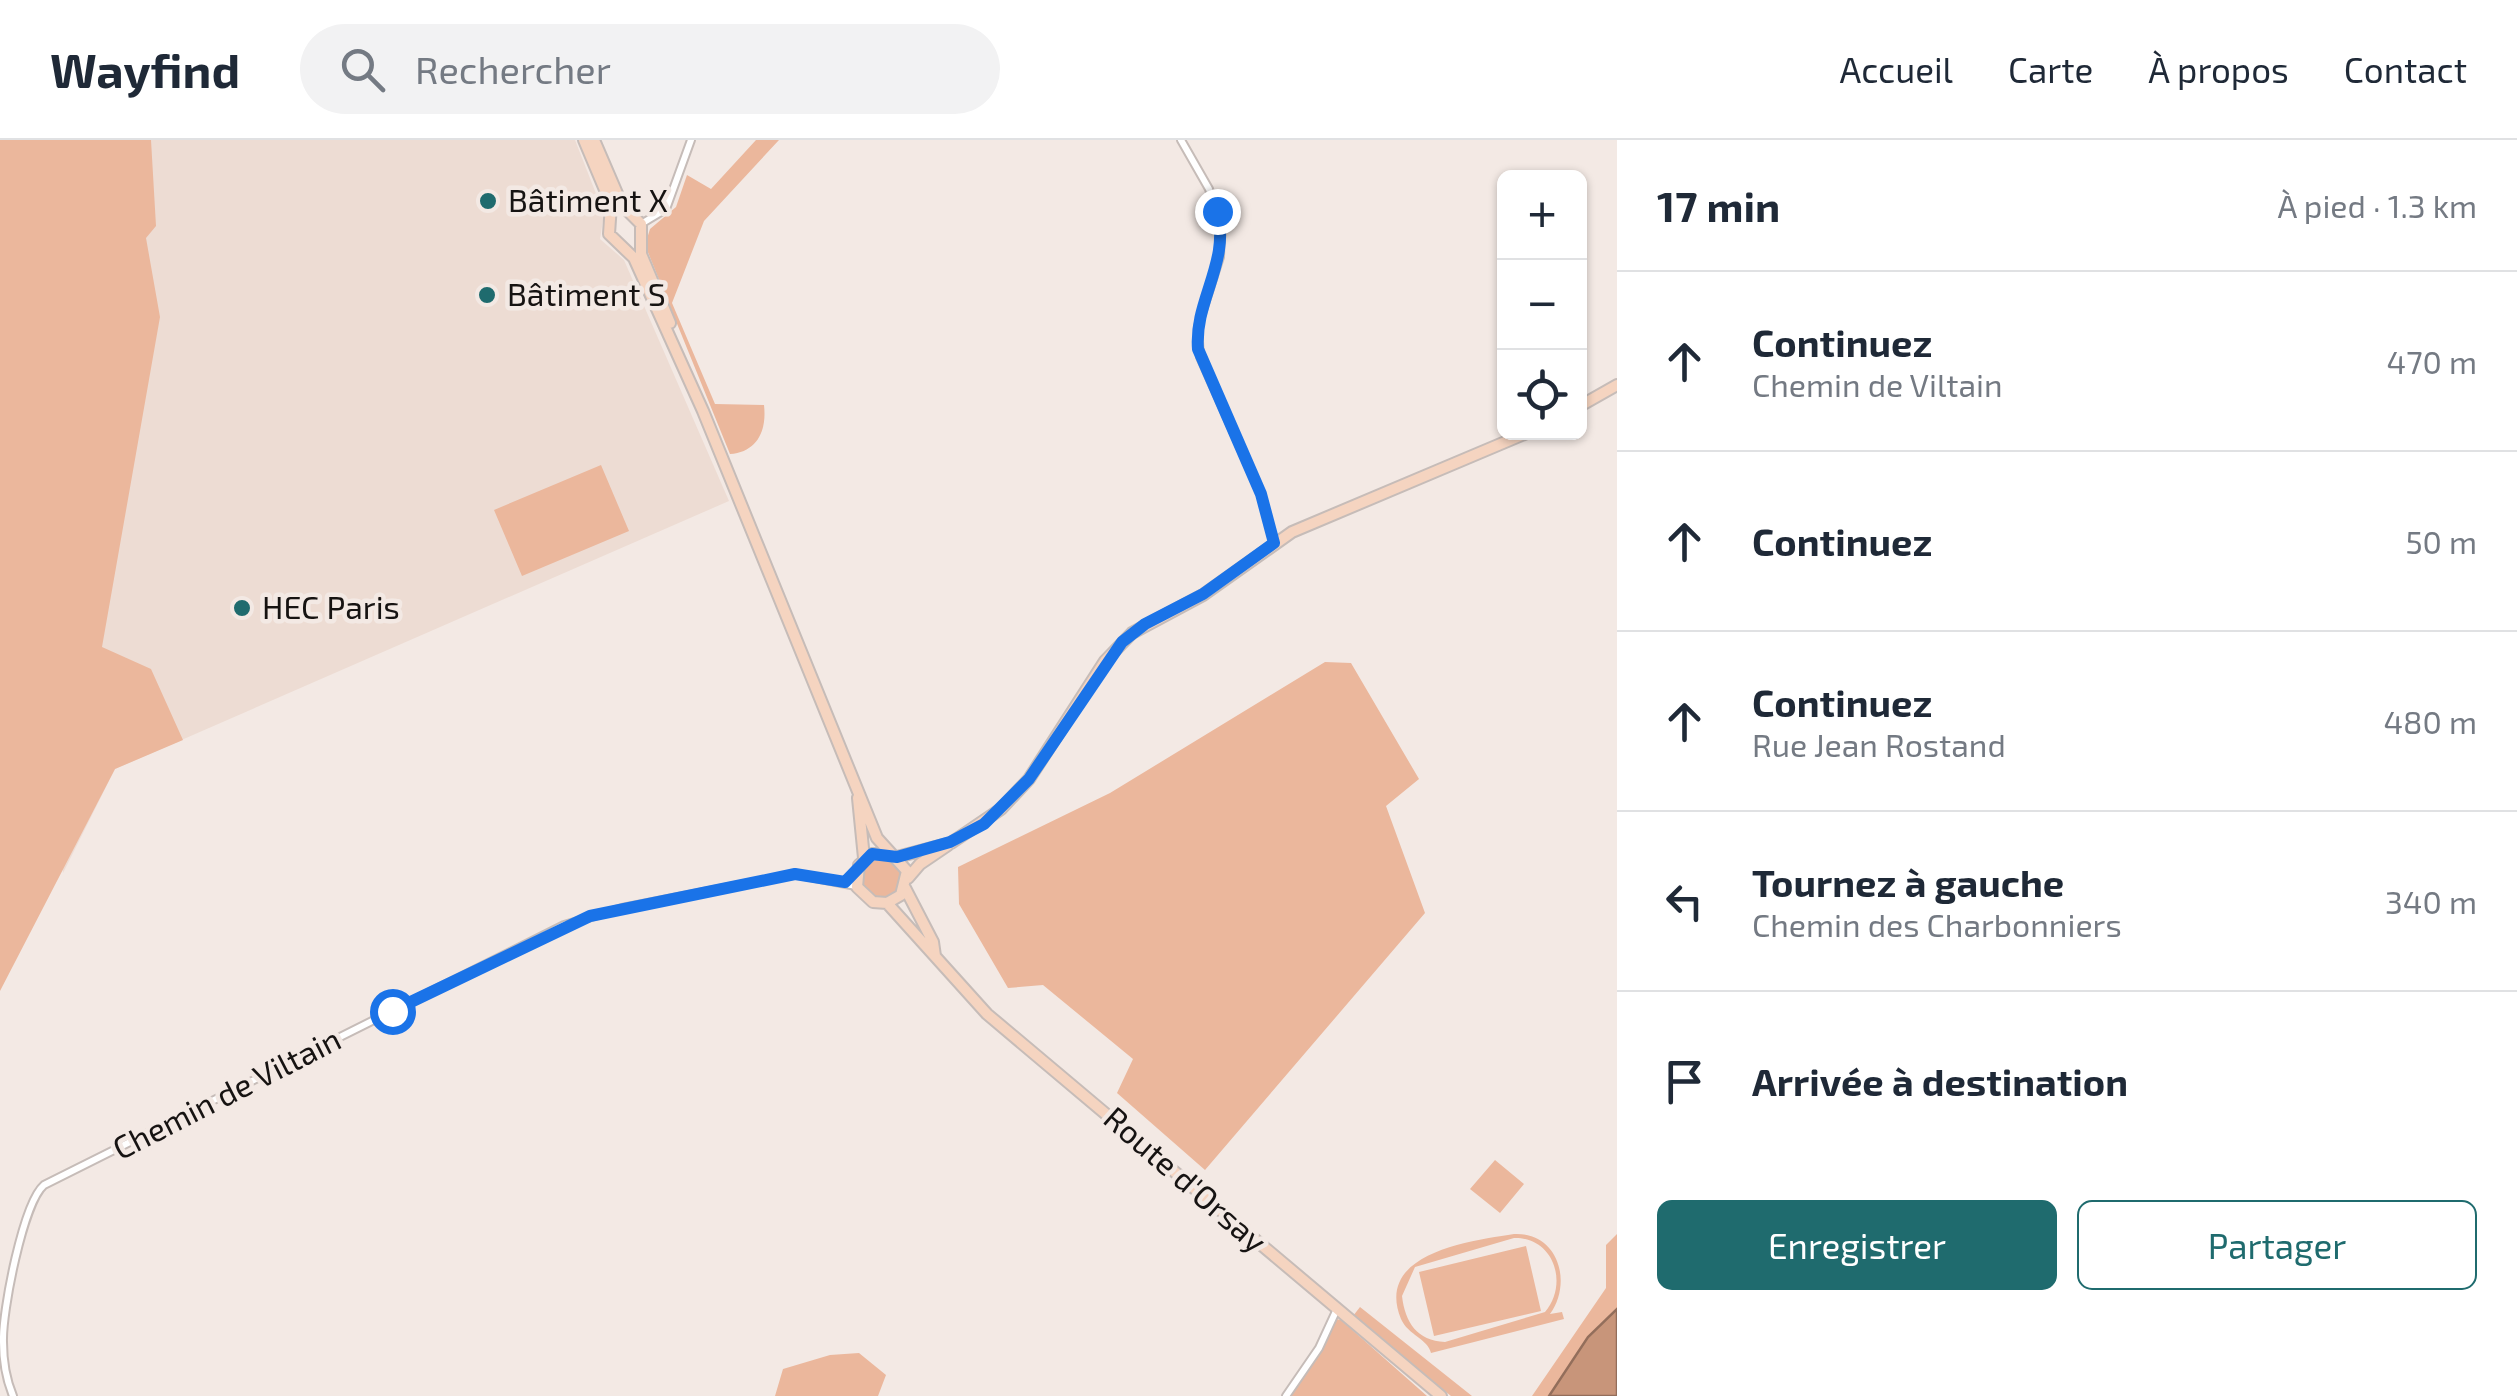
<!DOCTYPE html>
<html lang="fr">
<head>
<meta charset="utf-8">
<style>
	:root { --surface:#fff; --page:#f2f2f3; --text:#1f2937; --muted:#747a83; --line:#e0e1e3; --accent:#1f6b6e }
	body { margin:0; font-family:"Exo 2",sans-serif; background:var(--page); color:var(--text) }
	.controls { position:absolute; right:30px; top:30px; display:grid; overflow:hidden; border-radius:15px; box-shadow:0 2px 8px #0004 }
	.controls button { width:90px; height:90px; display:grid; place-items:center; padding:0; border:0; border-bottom:2px solid var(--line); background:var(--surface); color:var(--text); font:50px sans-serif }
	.stop { position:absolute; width:30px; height:30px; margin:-22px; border:8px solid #1a73e8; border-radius:50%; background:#fff }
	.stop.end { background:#1a73e8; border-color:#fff; box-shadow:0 2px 10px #0008 }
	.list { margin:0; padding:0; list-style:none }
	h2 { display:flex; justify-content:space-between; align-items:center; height:130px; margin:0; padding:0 40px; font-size:42px }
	h2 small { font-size:32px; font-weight:400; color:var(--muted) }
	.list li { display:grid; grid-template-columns:65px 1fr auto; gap:30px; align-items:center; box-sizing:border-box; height:180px; padding:0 40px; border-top:2px solid var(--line) }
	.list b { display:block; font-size:38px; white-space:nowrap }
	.list p { margin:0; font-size:32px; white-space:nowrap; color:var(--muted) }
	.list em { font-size:32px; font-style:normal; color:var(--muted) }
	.actions { display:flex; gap:20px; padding:30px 40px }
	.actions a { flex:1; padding:22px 0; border:2px solid var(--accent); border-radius:15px; text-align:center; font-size:35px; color:var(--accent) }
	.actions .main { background:var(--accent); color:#fff }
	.icon { flex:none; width:55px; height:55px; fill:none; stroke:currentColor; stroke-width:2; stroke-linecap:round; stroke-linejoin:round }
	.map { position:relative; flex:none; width:1617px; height:1256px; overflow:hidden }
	header { display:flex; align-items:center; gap:60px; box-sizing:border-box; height:140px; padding:0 50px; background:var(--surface); border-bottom:2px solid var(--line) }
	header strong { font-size:48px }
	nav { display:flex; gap:55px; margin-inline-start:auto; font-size:35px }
	.search { width:700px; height:90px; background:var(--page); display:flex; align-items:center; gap:25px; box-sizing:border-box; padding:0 35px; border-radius:55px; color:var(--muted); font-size:38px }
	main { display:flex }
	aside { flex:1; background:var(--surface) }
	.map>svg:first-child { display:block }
	.built { fill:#eddcd3 }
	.green { fill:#ebb79c; fill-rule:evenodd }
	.water { fill:#c8957a; stroke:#936e5b; stroke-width:2.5 }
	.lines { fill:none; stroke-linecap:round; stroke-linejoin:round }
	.street-casing { stroke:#c6bcb8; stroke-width:10 }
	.secondary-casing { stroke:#c6bcb8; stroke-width:14 }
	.street { stroke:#fff; stroke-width:6 }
	.secondary { stroke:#f5d4c0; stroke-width:10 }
	.route { stroke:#1a73e8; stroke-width:12 }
	.poi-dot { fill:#1f6b6e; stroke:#f3e9e4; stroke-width:4 }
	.labels { text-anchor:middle; stroke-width:9; stroke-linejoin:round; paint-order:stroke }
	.poi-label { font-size:32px; fill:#161312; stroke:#f3e9e4; text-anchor:start }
	.street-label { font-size:32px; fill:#161312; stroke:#f3e9e4 }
</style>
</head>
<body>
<header>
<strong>Wayfind</strong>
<div class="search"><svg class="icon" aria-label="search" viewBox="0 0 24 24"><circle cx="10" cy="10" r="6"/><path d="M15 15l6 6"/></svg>Rechercher</div>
<nav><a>Accueil</a><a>Carte</a><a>À propos</a><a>Contact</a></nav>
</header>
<main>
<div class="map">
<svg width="1617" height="1256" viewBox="0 0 1617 1256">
	<rect width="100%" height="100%" fill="#f3e9e4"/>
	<!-- built -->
	<path class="built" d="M0,0H575L604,74L600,99L624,120L729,361L115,629L63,733Z"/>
	<!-- green -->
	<path class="green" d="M0,0H151L156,86L146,98L160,177L102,507L151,529L183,600L115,629L0,851Z
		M756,0H779L704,81L672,163L715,264L764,265C767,291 757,312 730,314L645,105L650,89L676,67L687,35L711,49Z
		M601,325L629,391L522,436L494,370Z
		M1325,522L1351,523L1419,639L1386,666L1425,773L1205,1030L1117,953L1133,919L1043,845L1008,848L959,764L958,727L1110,653Z
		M861 737a20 20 0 1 1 40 0a20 20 0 1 1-40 0Z
		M1495,1020L1524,1044L1500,1073L1470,1049Z
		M1514,1094C1558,1092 1573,1142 1550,1174L1562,1172L1564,1179L1431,1213C1428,1199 1408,1195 1401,1179C1374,1113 1470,1101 1514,1094ZM1514,1098C1554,1097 1569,1144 1545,1172L1445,1202C1417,1201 1405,1182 1402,1156L1415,1127Z
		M1617,1094V1169L1599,1185L1549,1256H1532L1606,1148V1105Z
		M1526,1106L1541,1171L1434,1196L1419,1132Z
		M1360,1167L1472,1256H1451L1353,1176Z
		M1336,1179L1341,1180L1427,1256H1290Z
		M859,1213L886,1235L878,1256H775L783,1229L830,1215Z"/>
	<!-- water -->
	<path class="water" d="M1617,1169V1256H1549L1588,1197Z"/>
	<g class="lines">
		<defs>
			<path id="street" d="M1181,0L1209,49L1221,90L1220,117L1198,186L1200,217L1261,354L1274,403
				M641,84L666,69L691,0
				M13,1256C6,1239 3,1221 3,1202C2,1172 23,1063 44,1045L564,785L622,768L795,734L856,746
				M1286,1256L1319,1208L1337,1169"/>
			<path id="secondary" d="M584,0L611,64L609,94L634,118L703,271L877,698L907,731L901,755L887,763L873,762L857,747L859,725L872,714L889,713
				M594,0L622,65L641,84V114L670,183
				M1580,266L1617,245
				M858,658L864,718
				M897,717L951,703L1001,669L1029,639L1105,521L1132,493L1203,455L1292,392L1529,292
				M908,738L920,724L948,705
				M905,748L933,802L935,816
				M887,763L987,874L1441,1256"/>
		</defs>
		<!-- street casing -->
		<use href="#street" class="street-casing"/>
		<!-- secondary casing -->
		<use href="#secondary" class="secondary-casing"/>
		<!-- street -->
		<use href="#street" class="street"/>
		<!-- secondary -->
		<use href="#secondary" class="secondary"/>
	</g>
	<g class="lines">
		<!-- route -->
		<path class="route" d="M392,871L590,776L795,734L845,742L872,714L897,717L950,702L984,684L1029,639L1122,502L1145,484L1203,454L1274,403L1261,354L1198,209C1194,160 1231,122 1217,71"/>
	</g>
	<!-- markers -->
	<g class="poi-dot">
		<circle cx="488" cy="61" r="10"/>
		<circle cx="487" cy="155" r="10"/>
		<circle cx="242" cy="468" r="10"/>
	</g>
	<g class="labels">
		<!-- poi labels -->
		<g class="poi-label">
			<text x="508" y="72">Bâtiment X</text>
			<text x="507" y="166">Bâtiment S</text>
			<text x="262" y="479">HEC Paris</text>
		</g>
		<!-- street labels -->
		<g class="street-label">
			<text transform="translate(227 954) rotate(-27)" y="11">Chemin de Viltain</text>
			<text transform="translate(1185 1040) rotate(41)" y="11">Route d'Orsay</text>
		</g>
	</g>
</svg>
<div class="controls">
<button>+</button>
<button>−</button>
<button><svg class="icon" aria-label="locate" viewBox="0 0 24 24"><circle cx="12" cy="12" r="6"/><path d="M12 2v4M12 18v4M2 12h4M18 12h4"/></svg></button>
</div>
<div class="stop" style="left:392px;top:871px"></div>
<div class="stop end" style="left:1217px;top:71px"></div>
</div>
<aside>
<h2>17 min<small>À pied · 1.3 km</small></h2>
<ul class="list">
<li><svg class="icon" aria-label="ahead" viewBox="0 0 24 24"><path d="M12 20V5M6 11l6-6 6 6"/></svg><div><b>Continuez</b><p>Chemin de Viltain</p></div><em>470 m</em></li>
<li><svg class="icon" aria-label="ahead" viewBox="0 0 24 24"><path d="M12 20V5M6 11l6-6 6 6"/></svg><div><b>Continuez</b></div><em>50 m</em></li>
<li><svg class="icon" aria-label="ahead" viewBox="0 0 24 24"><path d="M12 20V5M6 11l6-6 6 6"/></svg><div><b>Continuez</b><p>Rue Jean Rostand</p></div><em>480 m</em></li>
<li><svg class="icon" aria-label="left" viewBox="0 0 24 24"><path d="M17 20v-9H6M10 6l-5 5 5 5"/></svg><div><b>Tournez à gauche</b><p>Chemin des Charbonniers</p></div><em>340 m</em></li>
<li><svg class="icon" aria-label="arrive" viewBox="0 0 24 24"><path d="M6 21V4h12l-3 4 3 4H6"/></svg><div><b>Arrivée à destination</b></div></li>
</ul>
<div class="actions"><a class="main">Enregistrer</a><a>Partager</a></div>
</aside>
</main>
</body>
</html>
